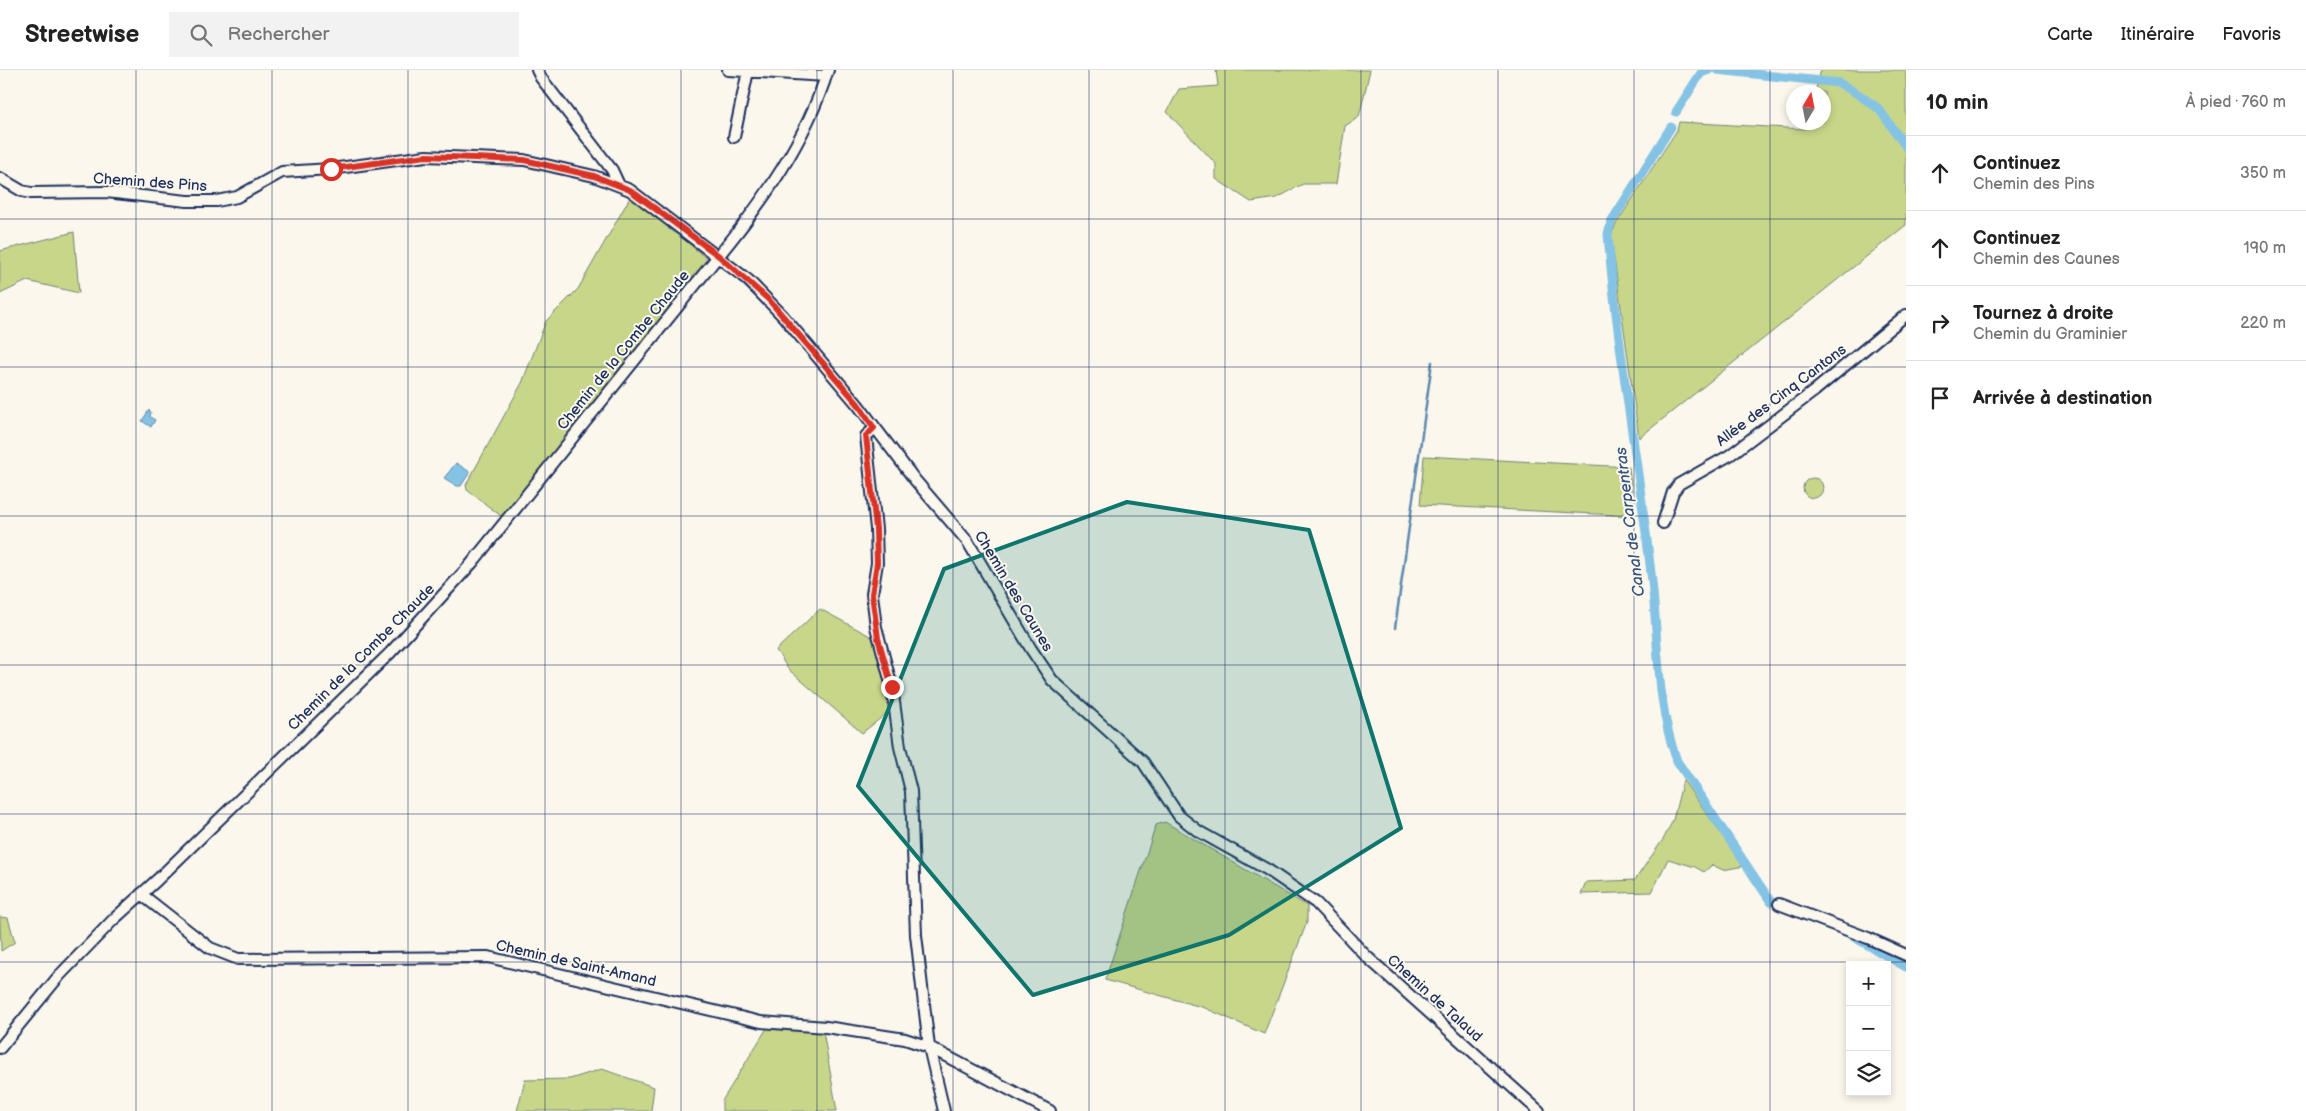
<!DOCTYPE html>
<html lang="fr">
<head>
<meta charset="utf-8">
<style>
	:root { --surface:#fff; --page:#f2f2f2; --text:#222; --muted:#767676; --line:#e0e0e0 }
	body { margin:0; font-family:"Balsamiq Sans",sans-serif; background:var(--page); color:var(--text) }
	.controls { position:absolute; right:15px; bottom:15px; display:grid; overflow:hidden; border-radius:0px; box-shadow:0 2px 8px #0003 }
	.controls button { width:45px; height:45px; display:grid; place-items:center; padding:0; border:0; border-bottom:1px solid var(--line); background:var(--surface); color:var(--text); font:25px sans-serif }
	.compass { position:absolute; left:1786px; top:15px; width:45px; height:45px; border-radius:50%; background:var(--surface); box-shadow:0 2px 8px #0003; rotate:10deg }
	.stop { position:absolute; width:15px; height:15px; margin:-11px; border:4px solid #d93025; border-radius:50%; background:#fff }
	.stop.end { background:#d93025; border-color:#fff; box-shadow:0 1px 5px #0008 }
	.list { margin:0; padding:0; list-style:none }
	h2 { display:flex; justify-content:space-between; align-items:center; height:65px; margin:0; padding:0 20px; font-size:21px }
	h2 small { font-size:16px; font-weight:400; color:var(--muted) }
	.list li { display:grid; grid-template-columns:32px 1fr auto; gap:15px; align-items:center; box-sizing:border-box; height:75px; padding:0 20px; border-top:1px solid var(--line) }
	.list b { display:block; font-size:19px; white-space:nowrap }
	.list p { margin:0; font-size:16px; white-space:nowrap; color:var(--muted) }
	.list em { font-size:16px; font-style:normal; color:var(--muted) }
	.icon { flex:none; width:28px; height:28px; fill:none; stroke:currentColor; stroke-width:2; stroke-linecap:round; stroke-linejoin:round }
	.map { position:relative; flex:none; width:1906px; height:1041px; overflow:hidden }
	header { display:flex; align-items:center; gap:30px; box-sizing:border-box; height:70px; padding:0 25px; background:var(--surface); border-bottom:1px solid var(--line) }
	header strong { font-size:24px }
	nav { display:flex; gap:28px; margin-inline-start:auto; font-size:18px }
	.search { width:350px; height:45px; background:var(--page); display:flex; align-items:center; gap:12px; box-sizing:border-box; padding:0 18px; border-radius:0px; color:var(--muted); font-size:19px }
	main { display:flex }
	aside { flex:1; background:var(--surface) }
	.map>svg:first-child { display:block }
	.green { fill:#c8d68a; stroke:#728274 }
	.water { fill:#85c3e5; stroke:#5b88af }
	.lines { fill:none; stroke-linecap:round; stroke-linejoin:round }
	.stream { stroke:#5b88af; stroke-width:2.5 }
	.canal { stroke:#85c3e5; stroke-width:9 }
	.minor-casing { stroke:#1b2f5e; stroke-width:14 }
	.minor { stroke:#fbf7ec; stroke-width:10 }
	.route { stroke:#d93025; stroke-width:6 }
	.marked { fill:#0f766e; fill-opacity:0.2; stroke:#0f766e; stroke-width:4; stroke-linejoin:round }
	.grid { fill:none; stroke:#1b2f5e; stroke-width:1; stroke-opacity:0.55 }
	.labels { text-anchor:middle; stroke-width:4; stroke-linejoin:round; paint-order:stroke }
	.street-label { font-size:15px; fill:#1b2f5e; stroke:#fbf7ec }
	.water-label { font-size:16px; font-style:italic; fill:#365480; stroke:#fbf7ec }
</style>
</head>
<body>
<header>
<strong>Streetwise</strong>
<div class="search"><svg class="icon" aria-label="search" viewBox="0 0 24 24"><circle cx="10" cy="10" r="6"/><path d="M15 15l6 6"/></svg>Rechercher</div>
<nav><a>Carte</a><a>Itinéraire</a><a>Favoris</a></nav>
</header>
<main>
<div class="map">
<svg width="1906" height="1041" viewBox="0 0 1906 1041">
	<rect width="100%" height="100%" fill="#fbf7ec"/>
	<filter id="ink" filterUnits="userSpaceOnUse"><feTurbulence type="fractalNoise" baseFrequency=".02" numOctaves="2"/><feDisplacementMap in="SourceGraphic" scale="10" xChannelSelector="R" yChannelSelector="G"/><feConvolveMatrix kernelMatrix="1 2 1 2 8 2 1 2 1" color-interpolation-filters="sRGB"/></filter>
	<g filter="url(#ink)">
		<!-- green -->
		<path class="green" d="M1216,0H1370L1359,47L1345,56L1336,114H1303L1277,128L1251,132L1216,109V94L1167,42L1179,19L1218,16Z
			M1821,0H1906V155L1639,368L1611,166L1616,154L1677,60L1679,52L1805,59L1807,53L1824,52V22H1815Z
			M632,124L708,190L509,443L501,446L467,420L466,415L522,313L546,251L578,219Z
			M74,162L79,223L27,211L0,224V181Z
			M1424,386L1629,397L1634,446L1420,435Z
			M1803 418a10 10 0 1 1 20 0a10 10 0 1 1-20 0Z
			M820,539L872,567L888,616L891,640L862,663L788,599L776,580Z
			M1683,710L1744,796L1723,800L1712,795L1704,802L1695,797L1668,789L1652,822L1581,824L1586,812L1635,810L1664,768L1673,750Z
			M1165,752L1307,836V852L1264,964L1205,938L1105,910L1156,755Z
			M0,847L8,848L15,872L1,881Z
			M767,958L823,961L837,1041H722V1031Z
			M602,999L654,1017L651,1041H517L525,1010L570,1009Z"/>
		<!-- water -->
		<path class="water" d="M149,340L151,342L150,347L155,350L151,357L142,351Z
			M456,393L470,402L461,416H457L444,408Z"/>
		<g class="lines">
			<!-- stream -->
			<path class="stream" d="M669,158L693,174
				M731,203L769,238
				M1395,558L1432,292"/>
			<!-- canal -->
			<path class="canal" d="M1717,0L1839,13L1858,24L1879,39L1906,77
				M1676,42L1701,3L1709,0
				M1671,57L1611,152L1608,164C1617,278 1638,390 1651,503C1659,566 1655,631 1677,691L1771,832
				M1854,867L1906,897"/>
			<defs>
				<path id="minor" d="M537,0L541,8L612,100L619,115
					M728,0L826,6
					M734,67L748,1
					M0,108L22,121L31,123L106,122L187,131H217L237,127L282,102L331,99L426,86L524,90L594,106L630,120L748,210L783,246L858,335L915,410L968,472L1031,579L1052,610L1143,692L1179,746L1198,761L1268,800L1316,833L1366,886L1539,1041
					M716,189C763,132 806,71 828,0
					M874,359L866,366L876,459L877,493L872,524L876,557L892,617L900,677L911,721L916,865L929,977L944,1041
					M1663,453L1673,422L1679,414L1730,385L1813,322L1906,245
					M141,824L210,878L238,889L488,887L761,952L826,957L905,969L929,977L1050,1041
					M1779,834L1868,868L1906,885
					M0,978L59,906L113,850L157,810L390,583L472,493L715,190"/>
			</defs>
			<!-- minor casing -->
			<use href="#minor" class="minor-casing"/>
			<!-- minor -->
			<use href="#minor" class="minor"/>
		</g>
	</g>
	<g class="lines" filter="url(#ink)">
		<!-- route -->
		<path class="route" d="M331,99L426,86L524,90L594,106L630,120L719,186L769,230L858,334L874,358L866,366L876,459L877,493L872,524L878,568L892,617"/>
	</g>
	<!-- marked area -->
	<path class="marked" d="M1127,432L1309,460L1401,758L1229,865L1033,925L858,716L944,499Z"/>
	<!-- grid -->
	<path class="grid" d="M136,0V1041M272,0V1041M408,0V1041M545,0V1041M681,0V1041M817,0V1041M953,0V1041M1089,0V1041M1225,0V1041M1361,0V1041M1498,0V1041M1634,0V1041M1770,0V1041M0,149H1906M0,297H1906M0,446H1906M0,595H1906M0,744H1906M0,892H1906"/>
	<g class="labels">
		<!-- street labels -->
		<g class="street-label">
			<text transform="translate(150 112) rotate(4)" y="5">Chemin des Pins</text>
			<text transform="translate(623 280) rotate(-51)" y="5">Chemin de la Combe Chaude</text>
			<text transform="translate(1781 325) rotate(-37)" y="5">Allée des Cinq Cantons</text>
			<text transform="translate(1014 521) rotate(59)" y="5">Chemin des Caunes</text>
			<text transform="translate(361 587) rotate(-45)" y="5">Chemin de la Combe Chaude</text>
			<text transform="translate(576 893) rotate(13)" y="5">Chemin de Saint-Amand</text>
			<text transform="translate(1435 928) rotate(42)" y="5">Chemin de Talaud</text>
		</g>
		<!-- water labels -->
		<g class="water-label">
			<text transform="translate(1629 452) rotate(-97)" y="6">Canal de Carpentras</text>
		</g>
	</g>
</svg>
<div class="controls">
<button>+</button>
<button>−</button>
<button><svg class="icon" aria-label="layers" viewBox="0 0 24 24"><path d="M12 4l9 5-9 5-9-5zM3 14l9 5 9-5"/></svg></button>
</div>
<svg class="compass" viewBox="-18 -18 36 36"><path d="M0-13l5 13h-10z" fill="#e53935"/><path d="M0 13l5-13h-10z" fill="#767676"/></svg>
<div class="stop" style="left:331px;top:99px"></div>
<div class="stop end" style="left:892px;top:617px"></div>
</div>
<aside>
<h2>10 min<small>À pied · 760 m</small></h2>
<ul class="list">
<li><svg class="icon" aria-label="ahead" viewBox="0 0 24 24"><path d="M12 20V5M6 11l6-6 6 6"/></svg><div><b>Continuez</b><p>Chemin des Pins</p></div><em>350 m</em></li>
<li><svg class="icon" aria-label="ahead" viewBox="0 0 24 24"><path d="M12 20V5M6 11l6-6 6 6"/></svg><div><b>Continuez</b><p>Chemin des Caunes</p></div><em>190 m</em></li>
<li><svg class="icon" aria-label="right" viewBox="0 0 24 24"><path d="M7 20v-9h11M14 6l5 5-5 5"/></svg><div><b>Tournez à droite</b><p>Chemin du Graminier</p></div><em>220 m</em></li>
<li><svg class="icon" aria-label="arrive" viewBox="0 0 24 24"><path d="M6 21V4h12l-3 4 3 4H6"/></svg><div><b>Arrivée à destination</b></div></li>
</ul>
</aside>
</main>
</body>
</html>
